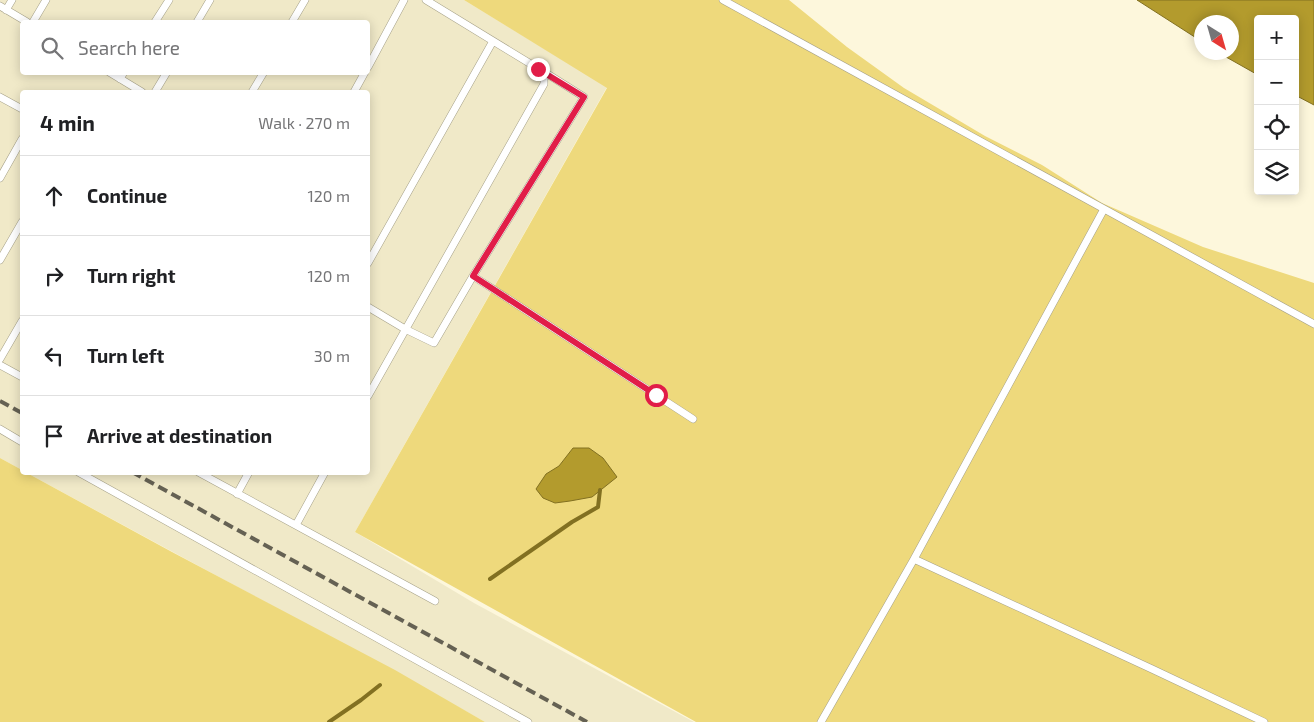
<!DOCTYPE html>
<html lang="en">
<head>
<meta charset="utf-8">
<style>
	:root { --surface:#fff; --page:#f6f6f6; --text:#202124; --muted:#757577; --line:#e0e0e0 }
	body { margin:0; font-family:"Exo 2",sans-serif; background:var(--page); color:var(--text) }
	.controls { position:absolute; right:15px; top:15px; display:grid; overflow:hidden; border-radius:5px; box-shadow:0 2px 12px #0003 }
	.controls button { width:45px; height:45px; display:grid; place-items:center; padding:0; border:0; border-bottom:1px solid var(--line); background:var(--surface); color:var(--text); font:25px sans-serif }
	.compass { position:absolute; left:1194px; top:15px; width:45px; height:45px; border-radius:50%; background:var(--surface); box-shadow:0 2px 12px #0003; rotate:143deg }
	.stop { position:absolute; width:15px; height:15px; margin:-11px; border:4px solid #e11d48; border-radius:50%; background:#fff }
	.stop.end { background:#e11d48; border-color:#fff; box-shadow:0 1px 5px #0008 }
	.list { margin:0; padding:0; list-style:none }
	h2 { display:flex; justify-content:space-between; align-items:center; height:65px; margin:0; padding:0 20px; font-size:21px }
	h2 small { font-size:16px; font-weight:400; color:var(--muted) }
	.list li { display:grid; grid-template-columns:32px 1fr auto; gap:15px; align-items:center; box-sizing:border-box; height:80px; padding:0 20px; border-top:1px solid var(--line) }
	.list b { display:block; font-size:19px; white-space:nowrap }
	.list em { font-size:16px; font-style:normal; color:var(--muted) }
	.icon { flex:none; width:28px; height:28px; fill:none; stroke:currentColor; stroke-width:2; stroke-linecap:round; stroke-linejoin:round }
	.map { position:relative; flex:none; width:1314px; height:722px; overflow:hidden }
	.search { position:absolute; background:var(--surface); box-shadow:0 2px 12px #0003; left:20px; top:20px; width:350px; height:55px; display:flex; align-items:center; gap:12px; box-sizing:border-box; padding:0 18px; border-radius:5px; color:var(--muted); font-size:19px }
	.panel { position:absolute; background:var(--surface); box-shadow:0 2px 12px #0003; left:20px; top:90px; width:350px; height:385px; border-radius:5px }
	.map>svg:first-child { display:block }
	.built { fill:#f0e9c8; fill-rule:evenodd }
	.green { fill:#eed97c }
	.water { fill:#b39b2d; stroke:#827021 }
	.lines { fill:none; stroke-linecap:round; stroke-linejoin:round }
	.stream { stroke:#827021; stroke-width:4 }
	.lane-casing { stroke:#a5a087; stroke-width:8 }
	.lane { stroke:#fff; stroke-width:7 }
	.rail { stroke:#656153; stroke-width:4; stroke-dasharray:10 5; stroke-linecap:butt }
	.route { stroke:#e11d48; stroke-width:6 }
</style>
</head>
<body>
<div class="map">
<svg width="1314" height="722" viewBox="0 0 1314 722">
	<rect width="100%" height="100%" fill="#fdf7dc"/>
	<!-- built -->
	<path class="built" d="M0,0H464L607,87L355,532L474,603L694,722H485L428,690L27,473L368,472V92H22V470L0,458ZM22,22H368V72H22Z"/>
	<!-- green -->
	<path class="green" d="M464,0H789L847,47L904,88L985,136L1042,165L1102,203L1203,247L1314,283V722H696L355,532L607,88Z
		M0,458L22,470V472L27,473L172,552L395,670L485,722H0Z"/>
	<!-- water -->
	<path class="water" d="M1137,0H1314V105L1295,95V19H1258V75L1219,53L1232,52V22H1202L1201,41Z
		M573,448H589L603,458L617,477L592,497L570,501L555,503L543,498L536,489L546,474L559,466Z"/>
	<g class="lines">
		<!-- stream -->
		<path class="stream" d="M490,579L572,522L598,507L600,490
			M329,722L361,700L380,685"/>
		<defs>
			<path id="lane" d="M723,0L1314,324
				M0,6L27,22
				M6,10L12,0
				M33,22L46,0
				M155,22L169,0
				M197,22L210,0
				M292,22L305,0
				M368,67L404,0
				M109,72L142,92
				M120,79L124,72
				M155,92L167,72
				M252,92L264,72
				M354,92L365,72
				M0,97L22,109
				M0,178L22,139
				M0,260L22,222
				M368,263L493,41
				M473,276L693,419
				M368,307L405,329L434,343L473,276L584,97L541,70
				M0,359L22,321
				M0,365L22,377
				M368,396L544,84V77L539,69L426,0
				M0,429L22,442
				M78,472L528,722
				M198,472L435,601
				M237,494L249,472
				M296,525L325,472
				M914,559L1104,209
				M821,722L914,559L1152,669L1264,722"/>
		</defs>
		<!-- lane casing -->
		<use href="#lane" class="lane-casing"/>
		<!-- lane -->
		<use href="#lane" class="lane"/>
		<!-- rail -->
		<path class="rail" d="M0,401L22,413
			M132,472L587,722"/>
	</g>
	<g class="lines">
		<!-- route -->
		<path class="route" d="M538,69L584,97L473,276L656,395"/>
	</g>
</svg>
<div class="controls">
<button>+</button>
<button>−</button>
<button><svg class="icon" aria-label="locate" viewBox="0 0 24 24"><circle cx="12" cy="12" r="6"/><path d="M12 2v4M12 18v4M2 12h4M18 12h4"/></svg></button>
<button><svg class="icon" aria-label="layers" viewBox="0 0 24 24"><path d="M12 4l9 5-9 5-9-5zM3 14l9 5 9-5"/></svg></button>
</div>
<svg class="compass" viewBox="-18 -18 36 36"><path d="M0-13l5 13h-10z" fill="#e53935"/><path d="M0 13l5-13h-10z" fill="#757577"/></svg>
<div class="stop" style="left:656px;top:395px"></div>
<div class="stop end" style="left:538px;top:69px"></div>
<div class="search"><svg class="icon" aria-label="search" viewBox="0 0 24 24"><circle cx="10" cy="10" r="6"/><path d="M15 15l6 6"/></svg>Search here</div>
<section class="panel">
<h2>4 min<small>Walk · 270 m</small></h2>
<ul class="list">
<li><svg class="icon" aria-label="ahead" viewBox="0 0 24 24"><path d="M12 20V5M6 11l6-6 6 6"/></svg><div><b>Continue</b></div><em>120 m</em></li>
<li><svg class="icon" aria-label="right" viewBox="0 0 24 24"><path d="M7 20v-9h11M14 6l5 5-5 5"/></svg><div><b>Turn right</b></div><em>120 m</em></li>
<li><svg class="icon" aria-label="left" viewBox="0 0 24 24"><path d="M17 20v-9H6M10 6l-5 5 5 5"/></svg><div><b>Turn left</b></div><em>30 m</em></li>
<li><svg class="icon" aria-label="arrive" viewBox="0 0 24 24"><path d="M6 21V4h12l-3 4 3 4H6"/></svg><div><b>Arrive at destination</b></div></li>
</ul>
</section>
</div>
</body>
</html>
